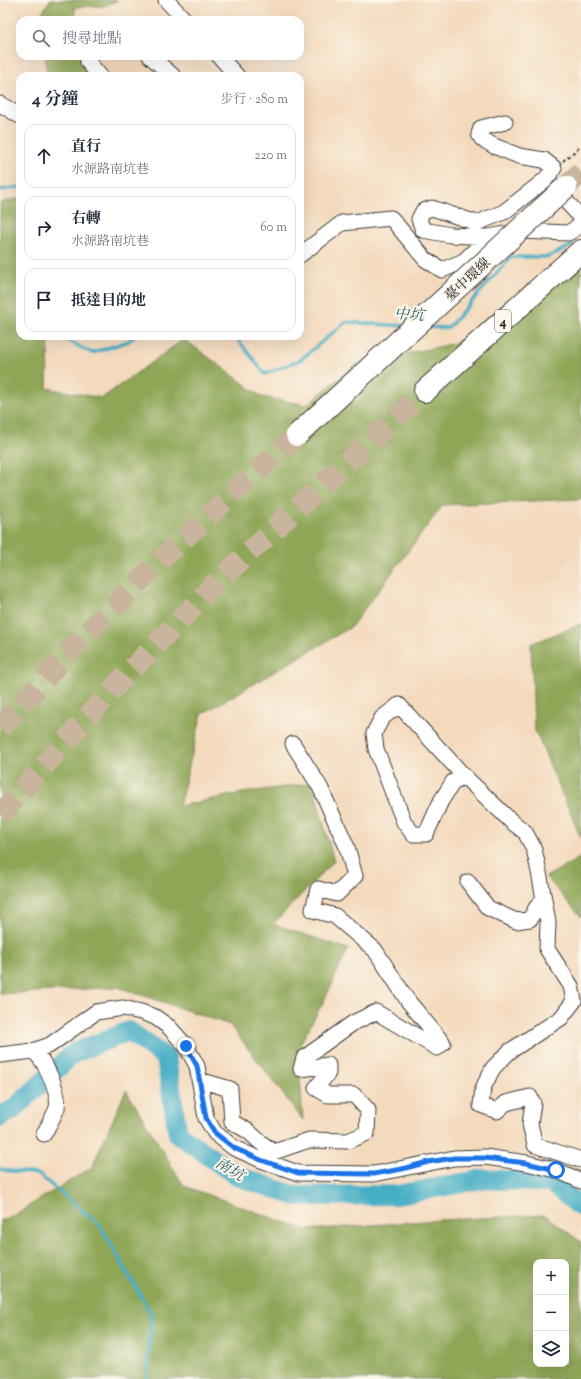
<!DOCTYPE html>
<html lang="zh-TW">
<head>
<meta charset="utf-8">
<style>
	:root { --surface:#fff; --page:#f6f6f7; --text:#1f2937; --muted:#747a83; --line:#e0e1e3 }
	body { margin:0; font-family:"Sorts Mill Goudy","Noto Serif TC",serif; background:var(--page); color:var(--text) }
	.controls { position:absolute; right:12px; bottom:12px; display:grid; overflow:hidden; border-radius:8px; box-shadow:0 4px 16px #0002 }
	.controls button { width:36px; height:36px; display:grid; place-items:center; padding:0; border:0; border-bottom:1px solid var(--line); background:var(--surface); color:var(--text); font:20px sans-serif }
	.stop { position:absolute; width:12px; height:12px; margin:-9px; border:3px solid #1a73e8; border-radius:50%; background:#fff }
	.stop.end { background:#1a73e8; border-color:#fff; box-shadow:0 1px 4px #0008 }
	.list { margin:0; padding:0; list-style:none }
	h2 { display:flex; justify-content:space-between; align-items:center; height:52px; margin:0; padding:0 16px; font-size:17px }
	h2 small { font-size:13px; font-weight:400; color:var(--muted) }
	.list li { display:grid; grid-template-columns:26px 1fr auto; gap:12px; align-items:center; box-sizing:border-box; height:64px; margin:0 8px 8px; padding:0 8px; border:1px solid var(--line); border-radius:12px }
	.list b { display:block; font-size:15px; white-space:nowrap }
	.list p { margin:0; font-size:13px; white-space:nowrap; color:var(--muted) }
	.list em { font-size:13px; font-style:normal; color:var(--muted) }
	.icon { flex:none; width:22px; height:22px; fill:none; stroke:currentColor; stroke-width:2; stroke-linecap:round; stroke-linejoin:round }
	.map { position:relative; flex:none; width:581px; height:1379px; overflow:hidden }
	.search { position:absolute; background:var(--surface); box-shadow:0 4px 16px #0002; left:16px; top:16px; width:288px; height:44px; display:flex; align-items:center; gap:10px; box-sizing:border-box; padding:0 14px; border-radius:12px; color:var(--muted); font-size:15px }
	.panel { position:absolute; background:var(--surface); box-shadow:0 4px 16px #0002; left:16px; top:72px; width:288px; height:268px; border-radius:12px }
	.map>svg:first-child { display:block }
	.forest { fill:#8ea656; stroke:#556139; fill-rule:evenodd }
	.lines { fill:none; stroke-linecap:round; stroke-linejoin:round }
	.stream { stroke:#45adc4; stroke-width:3.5 }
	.river { stroke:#45adc4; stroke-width:20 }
	.highway-tunnel { stroke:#c9b49d; stroke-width:22; stroke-dasharray:22 11; stroke-linecap:butt }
	.minor-casing { stroke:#3c3834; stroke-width:17 }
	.highway-casing { stroke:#3c3834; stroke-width:24 }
	.path { stroke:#3c3834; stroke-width:2; stroke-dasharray:3 3; stroke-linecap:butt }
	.minor { stroke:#fff; stroke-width:15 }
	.highway { stroke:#fff; stroke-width:22 }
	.highway-bridge-casing { stroke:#3c3834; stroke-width:24; stroke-linecap:butt }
	.highway-bridge { stroke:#fff; stroke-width:22 }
	.route { stroke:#1a73e8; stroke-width:5 }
	.labels { text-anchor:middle; stroke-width:4; stroke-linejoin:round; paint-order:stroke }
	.shield { fill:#fbf7ec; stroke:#5f5e5a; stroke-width:1 }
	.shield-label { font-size:13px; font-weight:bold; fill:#1c1c1c }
	.street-label { font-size:14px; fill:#1c1c1c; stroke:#fbf7ec }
	.water-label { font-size:15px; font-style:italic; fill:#2e5d68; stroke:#fbf7ec }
</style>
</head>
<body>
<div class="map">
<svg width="581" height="1379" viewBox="0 0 581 1379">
	<rect width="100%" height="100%" fill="#fbf7ec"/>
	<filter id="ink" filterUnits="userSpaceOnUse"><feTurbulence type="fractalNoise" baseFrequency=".025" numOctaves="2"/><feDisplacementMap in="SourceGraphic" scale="8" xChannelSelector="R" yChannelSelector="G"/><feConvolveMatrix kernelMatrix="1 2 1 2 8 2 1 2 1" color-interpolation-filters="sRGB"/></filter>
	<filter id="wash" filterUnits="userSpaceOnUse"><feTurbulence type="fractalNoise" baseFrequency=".012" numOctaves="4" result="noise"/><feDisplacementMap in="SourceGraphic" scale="16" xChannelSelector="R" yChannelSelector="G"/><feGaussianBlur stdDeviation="0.9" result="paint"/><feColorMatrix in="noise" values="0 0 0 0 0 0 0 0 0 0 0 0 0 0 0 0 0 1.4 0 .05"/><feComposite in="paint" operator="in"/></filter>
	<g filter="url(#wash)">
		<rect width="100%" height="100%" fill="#f4dabd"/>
		<!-- forest -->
		<path class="forest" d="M50,0H118L105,6L75,7V20H42L41,14Z
			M45,56H80L95,76H52L46,69Z
			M20,198V336H49L47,388L102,398L184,339L262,397L306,405L357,364L456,343L525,288L581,261V499L443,505L351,627L202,714L179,806L242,793L312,783L334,861L273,924L348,949L326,997L298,1048L303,1120L230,1025L118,987L0,994V203Z
			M581,624V838L534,728L531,644Z
			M581,857V917L546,877Z
			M126,1090L184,1186L306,1230L439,1220L545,1215L581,1242V1379H0V1220H6L92,1167ZM536,1262H566V1364H536Z"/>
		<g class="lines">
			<!-- stream -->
			<path class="stream" d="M0,190L20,187
				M426,327L448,328L511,257H547L573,245
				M64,336L63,338L92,353L129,341L134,336
				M235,336L265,374L300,360L346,322L404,326
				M0,1168L2,1170L38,1174L100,1225L151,1314L147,1379"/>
			<!-- river -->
			<path class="river" d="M0,1117L14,1109L74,1053L129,1031L166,1058L178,1134L237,1176L296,1196L397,1195L484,1179L551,1183L581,1207"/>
		</g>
	</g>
	<g filter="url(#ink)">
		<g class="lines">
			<!-- highway-tunnel -->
			<path class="highway-tunnel" d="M566,187L581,172
				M0,728L81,639L168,553L297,435
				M0,815L108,694L221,578L425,391"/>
			<defs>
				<path id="minor" d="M166,0L185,20
					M87,56L88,62L100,76
					M150,56L173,76
					M219,56L237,76
					M0,104L20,116
					M559,194L581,217
					M489,237L451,235L423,230L419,219L423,211L432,208L477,223L504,212L545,180L554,168L544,160L519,156L494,146L482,139L479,134L481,128L505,122
					M300,255L342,223L391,218L425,259L442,270L464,261L489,237L522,231L568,233L581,225
					M464,776L453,782L441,801L426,834H413L404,822L376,749L374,733L382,718L399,705L464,776L511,821L525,832L534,849L539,872L548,922L547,949L571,986L574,1001L561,1018L510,1051L493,1068L483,1088L481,1105L497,1111L506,1103L530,1097L533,1103L530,1124L535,1145L581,1160
					M468,882L488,908L516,921L530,919L536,908L544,899
					M33,1051C45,1060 60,1092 57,1108C54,1116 48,1126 44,1134
					M0,1055L33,1051L50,1045L96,1012L123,1008L141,1012L155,1017L169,1027L186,1046L197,1066L206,1118L215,1133L234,1148L261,1160L298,1173L374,1174L454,1158L485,1157L527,1163L556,1170L581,1181
					M199,1080L230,1089L232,1122L248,1131L260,1142L274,1152L309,1140L348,1141L367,1133L368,1110L354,1095H328L316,1088L328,1073V1065L301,1069L304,1058L353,1023L376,1012L437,1048L443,1043L408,1001L375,950L335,916L313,910L318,889L337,894L355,876L347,847L320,787L293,744"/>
				<path id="highway" d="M425,391L581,251"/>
			</defs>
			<!-- minor casing -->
			<use href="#minor" class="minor-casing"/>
			<!-- highway casing -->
			<use href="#highway" class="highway-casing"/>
			<!-- path -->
			<path class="path" d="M563,161L581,146"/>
			<!-- minor -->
			<use href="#minor" class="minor"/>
			<!-- highway -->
			<use href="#highway" class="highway"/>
			<defs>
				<path id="highway-bridge" d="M297,435L566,187"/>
			</defs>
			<!-- highway-bridge casing -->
			<use href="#highway-bridge" class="highway-bridge-casing"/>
			<!-- highway-bridge -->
			<use href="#highway-bridge" class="highway-bridge"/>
		</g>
	</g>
	<g class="lines" filter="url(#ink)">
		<!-- route -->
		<path class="route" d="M186,1046L197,1066L206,1118L215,1133L234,1148L261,1160L298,1173L374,1174L402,1169L428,1162L454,1158H484L526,1163L556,1170"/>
	</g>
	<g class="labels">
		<!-- shield labels -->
		<rect class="shield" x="495" y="310" width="16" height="22" rx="3"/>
		<g class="shield-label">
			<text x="503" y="326">4</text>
		</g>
		<!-- street labels -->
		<g class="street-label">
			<text transform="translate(467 279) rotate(-43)" y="5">臺中環線</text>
		</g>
		<!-- water labels -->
		<g class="water-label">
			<text transform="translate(409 314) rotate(4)" y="5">中坑</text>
			<text transform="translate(230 1169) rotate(31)" y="5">南坑</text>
		</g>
	</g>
</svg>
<div class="controls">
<button>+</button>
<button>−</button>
<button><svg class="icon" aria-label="layers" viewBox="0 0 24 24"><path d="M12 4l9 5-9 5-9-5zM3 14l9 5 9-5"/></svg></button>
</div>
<div class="stop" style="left:556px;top:1170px"></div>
<div class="stop end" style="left:186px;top:1046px"></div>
<div class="search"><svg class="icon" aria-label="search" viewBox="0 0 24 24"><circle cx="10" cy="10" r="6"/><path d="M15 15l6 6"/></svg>搜尋地點</div>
<section class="panel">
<h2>4 分鐘<small>步行 · 280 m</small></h2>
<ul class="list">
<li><svg class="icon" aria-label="ahead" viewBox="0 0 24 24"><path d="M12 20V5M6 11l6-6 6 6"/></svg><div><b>直行</b><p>水源路南坑巷</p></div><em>220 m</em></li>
<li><svg class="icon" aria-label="right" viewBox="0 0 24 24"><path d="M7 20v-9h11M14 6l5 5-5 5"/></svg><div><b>右轉</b><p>水源路南坑巷</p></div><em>60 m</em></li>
<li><svg class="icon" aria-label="arrive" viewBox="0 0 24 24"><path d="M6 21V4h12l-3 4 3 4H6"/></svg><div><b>抵達目的地</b></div></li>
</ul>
</section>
</div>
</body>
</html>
